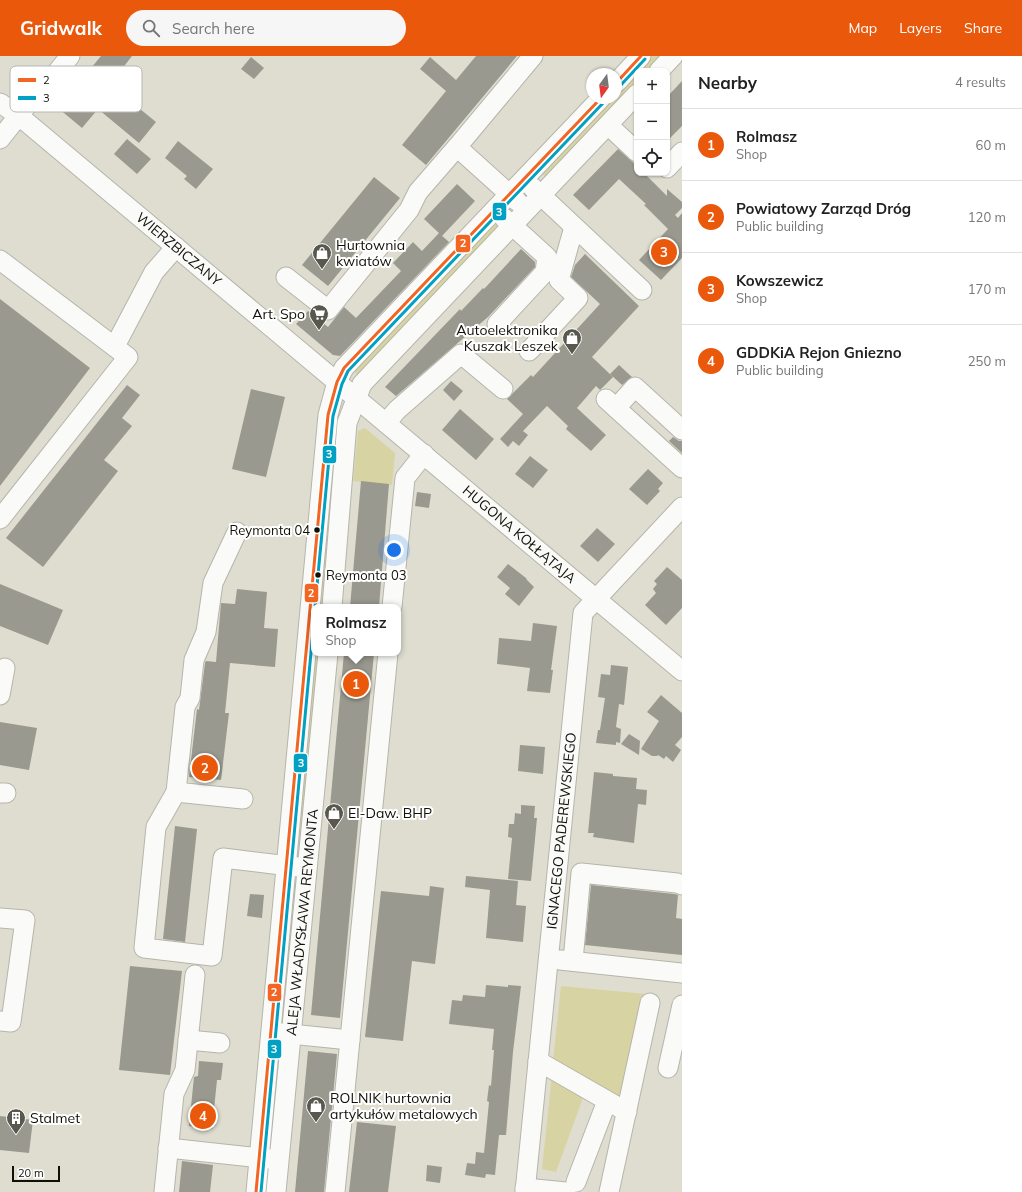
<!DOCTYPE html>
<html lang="en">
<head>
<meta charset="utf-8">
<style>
	:root { --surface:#fff; --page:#f6f6f6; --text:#222; --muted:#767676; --line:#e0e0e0; --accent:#ea580c }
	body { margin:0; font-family:Mulish,sans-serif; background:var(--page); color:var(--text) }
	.controls { position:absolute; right:12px; top:12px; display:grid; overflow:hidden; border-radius:8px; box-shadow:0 1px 3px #0004 }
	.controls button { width:36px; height:36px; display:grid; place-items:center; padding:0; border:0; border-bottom:1px solid var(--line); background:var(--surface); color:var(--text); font:20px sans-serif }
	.compass { position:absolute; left:586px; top:12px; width:36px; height:36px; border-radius:50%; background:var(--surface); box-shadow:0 1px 3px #0004; rotate:194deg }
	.scale { position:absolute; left:12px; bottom:10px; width:48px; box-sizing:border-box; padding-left:4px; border:2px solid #111008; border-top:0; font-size:11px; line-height:14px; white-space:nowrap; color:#111008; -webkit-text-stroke:3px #fff; paint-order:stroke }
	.you { position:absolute; left:394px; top:494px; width:14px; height:14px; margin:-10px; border:3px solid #fff; border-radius:50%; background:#1a73e8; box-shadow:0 0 0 6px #1a73e833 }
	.badge { display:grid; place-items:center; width:26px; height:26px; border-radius:50%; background:var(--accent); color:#fff; font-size:13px; font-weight:700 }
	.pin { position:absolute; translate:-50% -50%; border:2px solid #fff; box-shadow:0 1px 4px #0006 }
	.popup { position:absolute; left:311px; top:548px; width:90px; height:52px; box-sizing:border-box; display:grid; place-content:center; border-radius:8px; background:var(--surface); filter:drop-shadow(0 1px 3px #0005); font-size:13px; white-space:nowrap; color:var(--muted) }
	.popup b { font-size:15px; color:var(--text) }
	.popup::after { content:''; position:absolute; left:50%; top:100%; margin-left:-8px; border:8px solid transparent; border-top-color:var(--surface) }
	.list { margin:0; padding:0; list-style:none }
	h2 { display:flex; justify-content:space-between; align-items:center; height:52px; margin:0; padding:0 16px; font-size:17px }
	h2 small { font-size:13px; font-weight:400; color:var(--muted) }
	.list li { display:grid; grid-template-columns:26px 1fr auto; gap:12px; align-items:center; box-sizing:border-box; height:72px; padding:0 16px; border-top:1px solid var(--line) }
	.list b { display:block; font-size:15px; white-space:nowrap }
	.list p { margin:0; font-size:13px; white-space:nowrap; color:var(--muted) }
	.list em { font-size:13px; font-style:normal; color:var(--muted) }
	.icon { flex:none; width:22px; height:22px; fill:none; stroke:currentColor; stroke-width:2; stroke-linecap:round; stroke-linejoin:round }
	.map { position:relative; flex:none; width:682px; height:1136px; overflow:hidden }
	header { display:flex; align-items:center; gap:24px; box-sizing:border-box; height:56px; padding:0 20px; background:var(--accent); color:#fff }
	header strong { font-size:19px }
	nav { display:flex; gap:22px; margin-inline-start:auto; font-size:14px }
	.search { width:280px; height:36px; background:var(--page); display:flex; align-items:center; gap:10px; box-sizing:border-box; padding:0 14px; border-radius:22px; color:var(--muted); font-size:15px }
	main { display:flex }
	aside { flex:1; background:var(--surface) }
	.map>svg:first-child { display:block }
	.green { fill:#d8d3a3 }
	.building { fill:#9a998f }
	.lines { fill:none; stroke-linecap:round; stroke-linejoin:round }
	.minor-casing { stroke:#b6b5ab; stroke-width:21 }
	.minor { stroke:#fafaf8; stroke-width:19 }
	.bus-1-casing { stroke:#fff; stroke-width:6 }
	.bus-2-casing { stroke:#fff; stroke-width:6 }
	.bus-1 { stroke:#f26522; stroke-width:3 }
	.bus-2 { stroke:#01a1c4; stroke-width:3 }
	.bus-dot { fill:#111008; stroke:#fff; stroke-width:1.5 }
	.labels { text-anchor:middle; stroke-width:4; stroke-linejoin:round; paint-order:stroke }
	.bus-label { font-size:13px; fill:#111008; stroke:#fff; text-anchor:end }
	.poi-label { font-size:14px; fill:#111008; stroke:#fff; text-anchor:start }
	.street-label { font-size:14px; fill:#111008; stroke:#fff }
	.key { fill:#fff; stroke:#b8b7b5; stroke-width:1 }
	.key-label { font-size:11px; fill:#111008 }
	.line-badge { stroke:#fff; stroke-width:1.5 }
	.badge-label { font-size:11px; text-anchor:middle; font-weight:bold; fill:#fff }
</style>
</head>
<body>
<header>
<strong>Gridwalk</strong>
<div class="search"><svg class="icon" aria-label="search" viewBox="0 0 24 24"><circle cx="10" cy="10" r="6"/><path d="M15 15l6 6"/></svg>Search here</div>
<nav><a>Map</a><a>Layers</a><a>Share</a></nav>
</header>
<main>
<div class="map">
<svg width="682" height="1136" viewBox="0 0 682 1136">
	<rect width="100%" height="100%" fill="#deddd0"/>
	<!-- green -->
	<path class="green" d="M650,0H664L650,15H637V28L571,98L546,121L544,120L542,116L610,42H616V36Z
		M497,162L504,165L360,318H357L354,316L355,312Z
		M339,359L341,363L323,551H317L337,360Z
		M365,372L395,397L392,429L353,425L358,375Z
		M314,597H318L300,789L299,793H296Z
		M296,827L284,956L283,959H280L292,828Z
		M561,930L646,938L622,1048L553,1005Z
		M552,1019L584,1039L556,1116L542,1113Z"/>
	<!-- building -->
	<path class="building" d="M101,0H132L108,31L127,47L129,44L156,66L139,87L98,53L82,72L58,52Z
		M476,0H517L426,109L402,89L446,35L420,13L430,1L456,24Z
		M251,1L264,12L254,23L241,13Z
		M682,25V70L667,85V41Z
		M127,83L151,103L137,118L114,98Z
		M178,85L213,113L196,133L184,123L187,120L165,102Z
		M618,93L637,110V117H644L667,140V133L682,146V152L675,159L678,162L682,157V202L661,224L639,204L668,173L644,149L646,148L619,123L589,154L573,139Z
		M374,121L400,142L328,230L302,209Z
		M457,128L475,145L442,180L440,178L449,186L340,300L333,299L296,268L308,255L328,271L344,251L356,262L401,215L393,207L413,186L422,195L439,177L424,163Z
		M521,193L535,206V211L488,261L396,340L385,331L460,253L461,255L483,232L484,233Z
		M585,198L639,250L592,301L613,321L600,334L596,330L577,352L606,379L591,395L566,373L568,370L547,350L523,375L528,379L519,390L513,385L508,391L500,383L523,358L507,343L531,319L533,321L600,248L571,221L575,209Z
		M0,243L90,312L0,430Z
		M619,309L632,321L622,329L610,318Z
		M451,325L463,335L454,345L443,334Z
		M127,329L140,339L122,362L132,370L104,404L118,415L43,511L6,482Z
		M251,333L285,341L266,421L232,413Z
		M460,353L494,383L476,404L442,374Z
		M673,381L679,385H682V397L669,385Z
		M530,400L548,414L533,432L515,418Z
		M648,413L663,427L658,433L660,435L647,449L629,433Z
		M361,425L389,428L379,551H350Z
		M417,436L431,438L429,452L415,450Z
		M597,472L615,488L598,506L580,490Z
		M508,508L526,522L527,524L534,531L519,550L505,538L510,532L497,521Z
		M667,511L682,524V552L666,569L645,549L656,537L653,533L657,528L654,525Z
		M0,528L63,554L48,589L0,570Z
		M237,533L267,536L264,572L278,573L275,611L230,607L225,657H229L221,724L189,721L197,653L199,654L205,607L206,605L216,606L221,547L235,548Z
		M533,567L557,570L551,614H553L550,637L527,635L530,612L497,608L499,582L531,585Z
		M344,597H374L340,962L311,959Z
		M611,609L628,611L624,649L619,648L616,671L621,673L620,687L616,686V689L596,687L598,674H600L605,642L598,641L601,618L610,619Z
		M661,639L682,657V681L675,689L681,694L673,706L666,700L664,703L658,699L657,700H652L641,693L659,665L647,656Z
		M0,666L37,672L29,714L0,709Z
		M629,678L640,685L639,699L621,688Z
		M520,689L545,691L543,718L518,715Z
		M594,716L613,718V720L637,722L636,733L647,734L646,749L638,748L634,787L593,781L594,777H588Z
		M521,749L535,750L534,762H537L531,825L508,823L512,782L508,781L509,768H514L515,757L521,758Z
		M175,770L197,773L185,886L163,883Z
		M466,820L518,825L516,849L526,850L523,886L486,882L490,834L465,831Z
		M591,829L674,838L678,839L676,862L682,863V899L585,889Z
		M430,830L444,832L435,908L412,905L403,985L365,981L381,835L429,840Z
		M250,838L264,839L262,862L247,860Z
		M130,910L182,915L170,1019L119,1014Z
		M486,929L508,931V929L521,930L513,996L506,1079H499L495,1119L486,1118L485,1122L465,1119L467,1107L475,1108L476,1096L484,1097L489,1046L487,1045L489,1029L491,1030L494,994H492L494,973L449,968L452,944L462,945L463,939L485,941Z
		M308,995L337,998L324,1136H295Z
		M199,1005L223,1007L221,1024H217L212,1073L189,1070L194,1021L198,1020Z
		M0,1060L33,1064L29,1097L0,1094Z
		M357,1066L396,1070L388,1136H349Z
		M182,1105L213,1109L210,1136H179Z
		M427,1109L442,1111L440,1127L426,1125Z"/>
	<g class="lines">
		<defs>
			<g id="minor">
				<path d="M659,15L673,0"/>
				<path d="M616,27L641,0"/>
				<path id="s1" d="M0,47L18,59C240,244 462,429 682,615"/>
				<path d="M608,69L637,96"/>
				<path d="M0,83L27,49L37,41L70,0"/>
				<path d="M667,112L682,96"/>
				<path d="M532,131L642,234"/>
				<path d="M518,146L457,91L533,0"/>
				<path d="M0,204L128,301L0,463"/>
				<path d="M286,221L328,254L409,154L418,136L457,91"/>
				<path d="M497,268L545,216L547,201L504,162"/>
				<path d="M115,290L154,216L176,191"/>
				<path d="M529,295L578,242L559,224L574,171"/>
				<path d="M606,343L682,412"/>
				<path d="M616,352L635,331L682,374"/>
				<path d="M386,367L397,354L461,298L503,333"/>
				<path d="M332,551L347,367L362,328L637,38"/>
				<path d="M392,551L405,422L424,398"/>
				<path d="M0,639L5,612"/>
				<path d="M176,736L185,651L190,642L194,604L206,576L213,527L237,476"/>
				<path d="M0,737H6"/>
				<path d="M243,743L176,736L156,771L144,892L212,900L223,802L298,811"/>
				<path d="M0,862L25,864L11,966L0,965"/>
				<path d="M560,904L682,917"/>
				<path d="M573,905L581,817L677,827L682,829"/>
				<path d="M280,977L350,984"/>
				<path d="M188,984L220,987"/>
				<path d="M538,1005L627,1056"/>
				<path d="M668,1012L682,949"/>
				<path d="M168,1092L270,1103"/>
				<path d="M576,1126L607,1045"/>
				<path d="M525,1132L566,1136"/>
				<path d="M164,1136L174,1038L185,1014L195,919"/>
				<path d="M256,1136L328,359L337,326L344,312L601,42"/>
				<path id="s2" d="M276,1136L328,597"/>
				<path d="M335,1136L388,597"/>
				<path id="s3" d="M525,1136L583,557L682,451"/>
				<path d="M609,1136L650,947"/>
			</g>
		</defs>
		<!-- minor casing -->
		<use href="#minor" class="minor-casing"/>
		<!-- minor -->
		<use href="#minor" class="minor"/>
		<defs>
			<path id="bus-1" d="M616,27L641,0
				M256,1136L328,359L337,326L344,312L601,42"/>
			<path id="bus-2" d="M620,30L645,3
				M315,551L333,360L342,328L348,315L605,45
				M261,1136L314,564"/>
		</defs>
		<!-- bus-1 casing -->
		<use href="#bus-1" class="bus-1-casing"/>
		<!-- bus-2 casing -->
		<use href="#bus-2" class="bus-2-casing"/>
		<!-- bus-1 -->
		<use href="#bus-1" class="bus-1"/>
		<!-- bus-2 -->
		<use href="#bus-2" class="bus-2"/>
	</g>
	<!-- icons -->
	<defs>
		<symbol id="shop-pin" viewBox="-11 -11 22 30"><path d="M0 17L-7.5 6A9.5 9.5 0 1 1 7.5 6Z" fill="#59584e" stroke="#fff"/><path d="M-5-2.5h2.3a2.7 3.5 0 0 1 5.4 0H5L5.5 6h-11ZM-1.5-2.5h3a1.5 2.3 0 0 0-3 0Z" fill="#fff"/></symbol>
		<symbol id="supermarket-pin" viewBox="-11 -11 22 30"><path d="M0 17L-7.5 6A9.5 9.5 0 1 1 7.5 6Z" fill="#59584e" stroke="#fff"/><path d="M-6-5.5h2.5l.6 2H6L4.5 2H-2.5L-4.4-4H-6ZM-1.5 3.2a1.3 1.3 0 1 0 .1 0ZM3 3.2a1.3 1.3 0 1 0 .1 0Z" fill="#fff"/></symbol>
		<symbol id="building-pin" viewBox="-11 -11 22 30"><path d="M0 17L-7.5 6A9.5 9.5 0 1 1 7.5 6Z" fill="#59584e" stroke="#fff"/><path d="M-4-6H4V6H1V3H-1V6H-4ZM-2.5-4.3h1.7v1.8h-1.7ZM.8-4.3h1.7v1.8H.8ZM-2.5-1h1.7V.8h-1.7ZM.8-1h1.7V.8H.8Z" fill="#fff"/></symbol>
	</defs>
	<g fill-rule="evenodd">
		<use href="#shop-pin" x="311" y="186" width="22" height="30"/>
		<use href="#supermarket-pin" x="308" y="247" width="22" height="30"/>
		<use href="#shop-pin" x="561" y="271" width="22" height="30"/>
		<use href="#shop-pin" x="323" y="746" width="22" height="30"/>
		<use href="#shop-pin" x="305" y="1039" width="22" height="30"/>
		<use href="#building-pin" x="5" y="1051" width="22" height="30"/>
	</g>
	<!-- markers -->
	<g class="bus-dot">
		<circle cx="317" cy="474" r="3.5"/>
		<circle cx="318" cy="519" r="3.5"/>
	</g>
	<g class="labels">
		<!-- bus labels -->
		<g class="bus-label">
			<text x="310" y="479">Reymonta 04</text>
			<text x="326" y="524" text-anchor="start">Reymonta 03</text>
		</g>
		<!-- poi labels -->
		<g class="poi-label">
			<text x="336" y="194">Hurtownia<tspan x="336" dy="16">kwiatów</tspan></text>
			<text x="305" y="263" text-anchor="end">Art. Spo</text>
			<text x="558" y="279" text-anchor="end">Autoelektronika<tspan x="558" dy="16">Kuszak Leszek</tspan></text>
			<text x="348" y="762">El-Daw. BHP</text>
			<text x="330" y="1047">ROLNIK hurtownia<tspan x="330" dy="16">artykułów metalowych</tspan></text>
			<text x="30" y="1067">Stalmet</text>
		</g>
		<!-- street labels -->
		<g class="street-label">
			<text dy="5" stroke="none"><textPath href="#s1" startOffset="231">WIERZBICZANY</textPath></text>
			<text dy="5" stroke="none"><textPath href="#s1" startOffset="675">HUGONA KOŁŁĄTAJA</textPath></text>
			<text dy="5" stroke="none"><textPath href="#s3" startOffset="363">IGNACEGO PADEREWSKIEGO</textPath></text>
			<text dy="5" stroke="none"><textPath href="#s2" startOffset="271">ALEJA WŁADYSŁAWA REYMONTA</textPath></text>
		</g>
	</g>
	<!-- legend -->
	<rect x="10" y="10" width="132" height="46" rx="6" class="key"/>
	<rect x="18" y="22" width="18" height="4" fill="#f26522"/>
	<rect x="18" y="40" width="18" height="4" fill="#01a1c4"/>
	<g class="key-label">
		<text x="43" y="28">2</text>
		<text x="43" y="46">3</text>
	</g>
	<g class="line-badge">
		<rect x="492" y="146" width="15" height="19" rx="4" fill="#01a1c4"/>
		<rect x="455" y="178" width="16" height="19" rx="4" fill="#f26522"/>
		<rect x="322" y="389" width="15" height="19" rx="4" fill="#01a1c4"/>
		<rect x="304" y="527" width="15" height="20" rx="4" fill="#f26522"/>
		<rect x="293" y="697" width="15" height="20" rx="4" fill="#01a1c4"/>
		<rect x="267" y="927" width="15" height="19" rx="4" fill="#f26522"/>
		<rect x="267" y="983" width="15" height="20" rx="4" fill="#01a1c4"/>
	</g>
	<g class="badge-label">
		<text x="499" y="160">3</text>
		<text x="463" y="191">2</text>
		<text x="329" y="402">3</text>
		<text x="311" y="541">2</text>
		<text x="301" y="711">3</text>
		<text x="274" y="940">2</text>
		<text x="274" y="997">3</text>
	</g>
</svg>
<div class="controls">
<button>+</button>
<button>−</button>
<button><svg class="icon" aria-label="locate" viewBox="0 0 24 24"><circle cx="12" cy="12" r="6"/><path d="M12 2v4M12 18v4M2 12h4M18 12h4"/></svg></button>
</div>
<svg class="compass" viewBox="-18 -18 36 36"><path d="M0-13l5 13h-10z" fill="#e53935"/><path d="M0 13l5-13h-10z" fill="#767676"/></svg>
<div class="scale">20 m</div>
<div class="you"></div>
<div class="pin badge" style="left:356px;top:628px">1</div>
<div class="popup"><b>Rolmasz</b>Shop</div>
<div class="pin badge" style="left:205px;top:712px">2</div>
<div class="pin badge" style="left:664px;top:196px">3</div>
<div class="pin badge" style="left:203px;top:1060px">4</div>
</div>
<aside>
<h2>Nearby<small>4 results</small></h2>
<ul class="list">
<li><span class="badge">1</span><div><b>Rolmasz</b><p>Shop</p></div><em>60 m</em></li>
<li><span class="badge">2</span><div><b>Powiatowy Zarząd Dróg</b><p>Public building</p></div><em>120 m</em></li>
<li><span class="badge">3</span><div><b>Kowszewicz</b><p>Shop</p></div><em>170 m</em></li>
<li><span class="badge">4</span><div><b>GDDKiA Rejon Gniezno</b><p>Public building</p></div><em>250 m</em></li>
</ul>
</aside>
</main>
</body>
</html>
